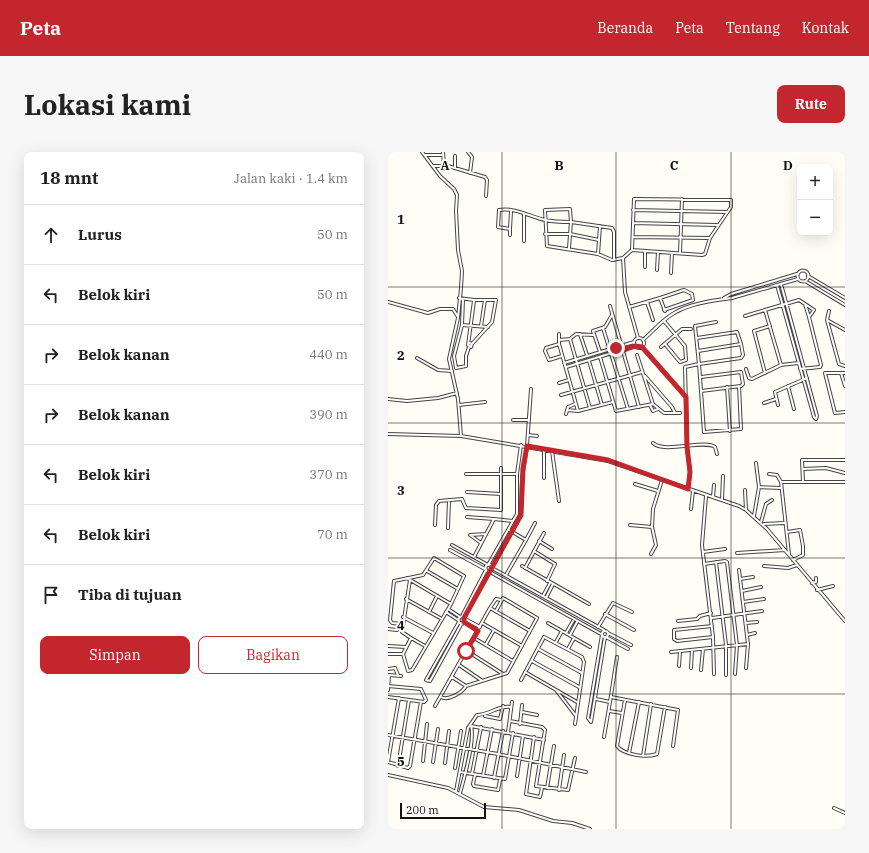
<!DOCTYPE html>
<html lang="id">
<head>
<meta charset="utf-8">
<style>
	:root { --surface:#fff; --page:#f6f6f6; --text:#222; --muted:#767676; --line:#e0e0e0; --accent:#c4262e }
	body { margin:0; font-family:"IBM Plex Serif",serif; background:var(--page); color:var(--text) }
	.controls { position:absolute; right:12px; top:12px; display:grid; overflow:hidden; border-radius:8px; box-shadow:0 4px 16px #0002 }
	.controls button { width:36px; height:36px; display:grid; place-items:center; padding:0; border:0; border-bottom:1px solid var(--line); background:var(--surface); color:var(--text); font:20px sans-serif }
	.scale { position:absolute; left:12px; bottom:10px; width:86px; box-sizing:border-box; padding-left:4px; border:2px solid #111; border-top:0; font-size:11px; line-height:14px; white-space:nowrap; color:#111; -webkit-text-stroke:3px #fff; paint-order:stroke }
	.stop { position:absolute; width:12px; height:12px; margin:-9px; border:3px solid #c4262e; border-radius:50%; background:#fff }
	.stop.end { background:#c4262e; border-color:#fff; box-shadow:0 1px 4px #0008 }
	.list { margin:0; padding:0; list-style:none }
	h2 { display:flex; justify-content:space-between; align-items:center; height:52px; margin:0; padding:0 16px; font-size:17px }
	h2 small { font-size:13px; font-weight:400; color:var(--muted) }
	.list li { display:grid; grid-template-columns:26px 1fr auto; gap:12px; align-items:center; box-sizing:border-box; height:60px; padding:0 16px; border-top:1px solid var(--line) }
	.list b { display:block; font-size:15px; white-space:nowrap }
	.list em { font-size:13px; font-style:normal; color:var(--muted) }
	.actions { display:flex; gap:8px; padding:12px 16px }
	.actions a { flex:1; padding:9px 0; border:1px solid var(--accent); border-radius:8px; text-align:center; font-size:14px; color:var(--accent) }
	.actions .main { background:var(--accent); color:#fff }
	.icon { flex:none; width:22px; height:22px; fill:none; stroke:currentColor; stroke-width:2; stroke-linecap:round; stroke-linejoin:round }
	.map { position:relative; flex:none; width:457px; height:677px; overflow:hidden; border-radius:8px }
	header { display:flex; align-items:center; gap:24px; box-sizing:border-box; height:56px; padding:0 20px; background:var(--accent); color:#fff }
	header strong { font-size:19px }
	nav { display:flex; gap:22px; margin-inline-start:auto; font-size:14px }
	.intro { display:flex; align-items:center; justify-content:space-between; box-sizing:border-box; height:96px; padding:0 24px }
	h1 { margin:0; font-size:28px }
	.button { padding:10px 18px; border-radius:8px; background:var(--accent); color:#fff; font-size:14px; font-weight:700 }
	main { display:flex; gap:24px; padding:0 24px }
	aside { flex:1; background:var(--surface); border-radius:8px; box-shadow:0 4px 16px #0002 }
	.map>svg:first-child { display:block }
	.lines { fill:none; stroke-linecap:round; stroke-linejoin:round }
	.minor-casing { stroke:#444; stroke-width:4 }
	.minor { stroke:#fff; stroke-width:2 }
	.route { stroke:#c4262e; stroke-width:5 }
	.grid { fill:none; stroke:#111; stroke-width:1; stroke-opacity:0.55 }
	.grid-label { font-size:13px; text-anchor:middle; font-weight:bold; fill:#111; stroke:#fff; stroke-width:4; stroke-linejoin:round; paint-order:stroke }
</style>
</head>
<body>
<header>
<strong>Peta</strong>
<nav><a>Beranda</a><a>Peta</a><a>Tentang</a><a>Kontak</a></nav>
</header>
<div class="intro"><h1>Lokasi kami</h1><a class="button">Rute</a></div>
<main>
<aside>
<h2>18 mnt<small>Jalan kaki · 1.4 km</small></h2>
<ul class="list">
<li><svg class="icon" aria-label="ahead" viewBox="0 0 24 24"><path d="M12 20V5M6 11l6-6 6 6"/></svg><div><b>Lurus</b></div><em>50 m</em></li>
<li><svg class="icon" aria-label="left" viewBox="0 0 24 24"><path d="M17 20v-9H6M10 6l-5 5 5 5"/></svg><div><b>Belok kiri</b></div><em>50 m</em></li>
<li><svg class="icon" aria-label="right" viewBox="0 0 24 24"><path d="M7 20v-9h11M14 6l5 5-5 5"/></svg><div><b>Belok kanan</b></div><em>440 m</em></li>
<li><svg class="icon" aria-label="right" viewBox="0 0 24 24"><path d="M7 20v-9h11M14 6l5 5-5 5"/></svg><div><b>Belok kanan</b></div><em>390 m</em></li>
<li><svg class="icon" aria-label="left" viewBox="0 0 24 24"><path d="M17 20v-9H6M10 6l-5 5 5 5"/></svg><div><b>Belok kiri</b></div><em>370 m</em></li>
<li><svg class="icon" aria-label="left" viewBox="0 0 24 24"><path d="M17 20v-9H6M10 6l-5 5 5 5"/></svg><div><b>Belok kiri</b></div><em>70 m</em></li>
<li><svg class="icon" aria-label="arrive" viewBox="0 0 24 24"><path d="M6 21V4h12l-3 4 3 4H6"/></svg><div><b>Tiba di tujuan</b></div></li>
</ul>
<div class="actions"><a class="main">Simpan</a><a>Bagikan</a></div>
</aside>
<div class="map">
<svg width="457" height="677" viewBox="0 0 457 677">
	<rect width="100%" height="100%" fill="#fffdf5"/>
	<g class="lines">
		<defs>
			<path id="minor" d="M34,0L52,24L66,37L69,43L68,59L70,98L74,119L73,136L70,166L61,207L70,247L73,284
				M55,0L56,13
				M80,0L84,5L82,21
				M37,3H55
				M45,14H60L97,25L99,28L98,44
				M67,16V4
				M245,58L339,60
				M136,62V89
				M245,71L329,73
				M122,77L123,59
				M157,82H182L211,88
				M122,83V77L110,75L111,58C126,55 143,65 157,68C166,70 174,70 183,70L182,57L157,58L159,94L210,102L224,108L235,106L244,98L246,47L343,48V55L322,86L317,102L314,103L244,98
				M245,85L322,86
				M181,96L183,70L224,76L226,80V108
				M292,101L294,47
				M210,102L212,74
				M235,106L237,140L250,186
				M257,115V99
				M269,118L270,100
				M409.5 124a5.5 5.5 0 1 1 11 0a5.5 5.5 0 1 1-11 0Z
				M283,121L284,101
				M420,124L457,146
				M417,129L457,153
				M389,133L426,265L428,267L429,264L393,132
				M71,146L86,148H108L104,170L84,192
				M336,146L343,142L409,122
				M75,147L74,173L66,204L68,216L78,214V204L81,195
				M0,150L40,161L52,157H65L70,165
				M259,150L265,168
				M417,152L421,165
				M222,154L251,255
				M241,155L272,146
				M276,158L305,148L304,142L296,138L272,146L277,159
				M441,159L439,168L457,178
				M357,164L377,158
				M439,168L451,212L457,214
				M276,169L297,194L298,208L292,210L277,192
				M74,173L100,175
				M93,174L97,148
				M215,176L240,257
				M171,182V192L190,259
				M192,182L199,203
				M309,186L349,180L353,192
				M246 191a5 5 0 1 1 10 0a5 5 0 1 1-10 0Z
				M182,187L202,256
				M171,188L182,187L188,182L205,183
				M255,188C265,179 276,166 288,160C304,151 326,148 344,146L410,127
				M81,191L84,192L83,195L80,193L86,149
				M171,192L158,196L157,199L161,208L174,204
				M254,195L298,245
				M273,195L294,177H303
				M310,199L353,192L355,203L353,206L311,212L316,280L353,277L351,234
				M212,200L205,179L217,175L224,163
				M249,203L265,252L276,261H292
				M212,205L228,259L265,252
				M29,206L50,218L64,219
				M201,209L214,253
				M176,211L246,190
				M393,213L410,211
				M178,215L247,194
				M358,217L361,226L364,227L393,213L377,158L411,148L426,158L421,165L433,213L432,215L412,217
				M377,221L366,179L382,174
				M453,221H437L447,261L457,260
				M457,221H453L457,234
				M257,224L284,255L287,261
				M313,225L353,220L355,232L353,234L313,239
				M171,231L181,228
				M400,234L406,257
				M339,235L342,279
				M173,243L254,220
				M0,247L19,249L50,246L69,241
				M376,251L388,247
				M71,253L97,250
				M262,253L265,259L270,257
				M390,253L387,240L419,226
				M179,258L190,259L225,250
				M178,262L180,255L187,252
				M125,268H141
				M0,282L73,284L220,309L351,354L358,358L379,377L457,469
				M140,283L149,284
				M265,291C276,302 317,287 327,295L329,302
				M164,299L171,349
				M415,317L438,316L457,321
				M78,322H129
				M381,322L389,323L393,330
				M156,326V297
				M415,330L414,308H457
				M247,332L270,339
				M371,335L393,336
				M300,337L302,320L299,295L297,215L311,212L307,174L328,170
				M357,338L358,358
				M79,340L113,342
				M318,344L314,393L325,485L326,522
				M325,345L326,333
				M334,348L335,324
				M303,357L305,339
				M366,364L371,335L368,311
				M79,365L106,367
				M373,370L378,352L384,348
				M376,372L396,371
				M47,373L48,353L51,349L74,347L78,356L113,358V316
				M242,373L264,375
				M60,376L61,348
				M399,380L412,378L415,394V403L405,408
				M82,383L98,382
				M82,383L93,391
				M138,388L147,371
				M151,389L164,397
				M64,393L100,413
				M62,398L97,417
				M146,399L167,412L159,429
				M315,400L337,397
				M349,401L397,398
				M263,402L268,393L264,375L265,357L274,328
				M401,402L393,330H457
				M86,405L106,367L125,369
				M328,410L338,493V523
				M316,412L337,409L339,410L349,493L347,522
				M97.5 416a3.5 3.5 0 1 1 7 0a3.5 3.5 0 1 1-7 0Z
				M100,413L129,362V322L133,293
				M134,414L201,452
				M376,414L400,416L409,413
				M104,415L133,363L134,327L139,294L143,237
				M104,416L216,478
				M137,416L156,381
				M351,418L360,492L358,516
				M39,419L70,437
				M102,420L213,482
				M118,423L138,388L121,378
				M19,426L63,452L24,518L20,519L15,502L23,486L37,494
				M352,427L365,425
				M22,428L14,480L23,486
				M424,431L428,430V426
				M429,438L445,434
				M354,439L373,435
				M155,444L162,431
				M158,446L165,432
				M18,447L54,467
				M355,450L376,447
				M102,456L108,447L113,448
				M60,457L72,465
				M41,460L49,444
				M58,460L70,468
				M217,462L246,478
				M74,464L98,418
				M70.5 468a3.5 3.5 0 1 1 7 0a3.5 3.5 0 1 1-7 0Z
				M15,465L45,481
				M76,466L101,420
				M324,466L374,459
				M77,467L92,475
				M290,469L309,467L312,464L323,461
				M71,470L38,528L42,529L74,471
				M76,470L90,479
				M94,471L134,494
				M160,471L174,479L168,490
				M358,471L369,470
				M15,472L4,471L2,468L6,429L35,423L46,406L76,424L63,452
				M324,474L286,478V487L289,489L325,485
				M210,475L225,451L244,460
				M0,477L9,478
				M214 482a3 3 0 1 1 6 0a3 3 0 1 1-6 0Z
				M174,479L202,495
				M178,481L185,469
				M220,481L243,493
				M182,483L189,470
				M214,483L200,566L203,570L217,485
				M359,483L367,481
				M218,485L240,497
				M86,486L125,509
				M98,492L106,478
				M0,494L18,495
				M150,497L194,521
				M180,497L186,486
				M79,499L115,522
				M283,500L360,492
				M0,502H15
				M144,509L191,535
				M71,513L93,528
				M291,514L292,500
				M303,516L304,498
				M0,517L7,516L10,523
				M313,518L315,497
				M137,520L189,550
				M1,523L13,524
				M64,525L78,534L119,521L149,466L115,446L108,459
				M133,528L156,485L194,505L196,510L187,572
				M0,534L33,537L38,548L36,550L0,545
				M0,538L1,523
				M168,538L188,564
				M53,545C60,549 74,541 78,534
				M223,545L290,558L285,594
				M11,546L0,610L20,616L22,614L33,550
				M208,547L222,550L216,585
				M237,548L229,594C236,603 258,606 269,602L277,555
				M222,550L229,505
				M47,554L102,456L142,479
				M221,559L234,561
				M134,560L149,563
				M97,564L112,567L115,554
				M122,569L154,575L157,578L148,634L180,638L187,606
				M132,572L134,553
				M83,574L156,588
				M120,580L124,550
				M0,583L110,602L198,620
				M146,585L138,642L152,645L154,636
				M241,601L251,550
				M255,604L263,552
				M35,609L39,572
				M45,610L50,577
				M57,611L61,579
				M10,614L21,548
				M67,616L73,579
				M72,620L117,627L125,581
				M84,622L93,575
				M0,623L60,636L96,655L131,658L165,669L184,671L202,677
				M87,623L85,632L86,634L110,638L112,628
				M95,624L104,577
				M129,624L135,584
				M106,626L115,579
				M159,636L166,594
				M171,638L176,603
				M68,639L80,576L89,563C102,563 110,553 123,555
				M72,641C76,627 87,586 83,574
				M446,656L457,661"/>
		</defs>
		<!-- minor casing -->
		<use href="#minor" class="minor-casing"/>
		<!-- minor -->
		<use href="#minor" class="minor"/>
	</g>
	<g class="lines">
		<!-- route -->
		<path class="route" d="M78,499L90,479L76,470V466L133,363L135,316L139,294L220,308L300,337L302,320L299,295L298,245L254,195L247,194L236,198L235,194L228,196"/>
	</g>
	<!-- grid -->
	<path class="grid" d="M114,0V677M228,0V677M343,0V677M0,135H457M0,271H457M0,406H457M0,542H457"/>
	<g class="grid-label">
		<text x="57" y="18">A</text>
		<text x="171" y="18">B</text>
		<text x="286" y="18">C</text>
		<text x="400" y="18">D</text>
		<text x="13" y="72">1</text>
		<text x="13" y="208">2</text>
		<text x="13" y="343">3</text>
		<text x="13" y="478">4</text>
		<text x="13" y="614">5</text>
	</g>
</svg>
<div class="controls">
<button>+</button>
<button>−</button>
</div>
<div class="scale">200 m</div>
<div class="stop" style="left:78px;top:499px"></div>
<div class="stop end" style="left:228px;top:196px"></div>
</div>
</main>
</body>
</html>
